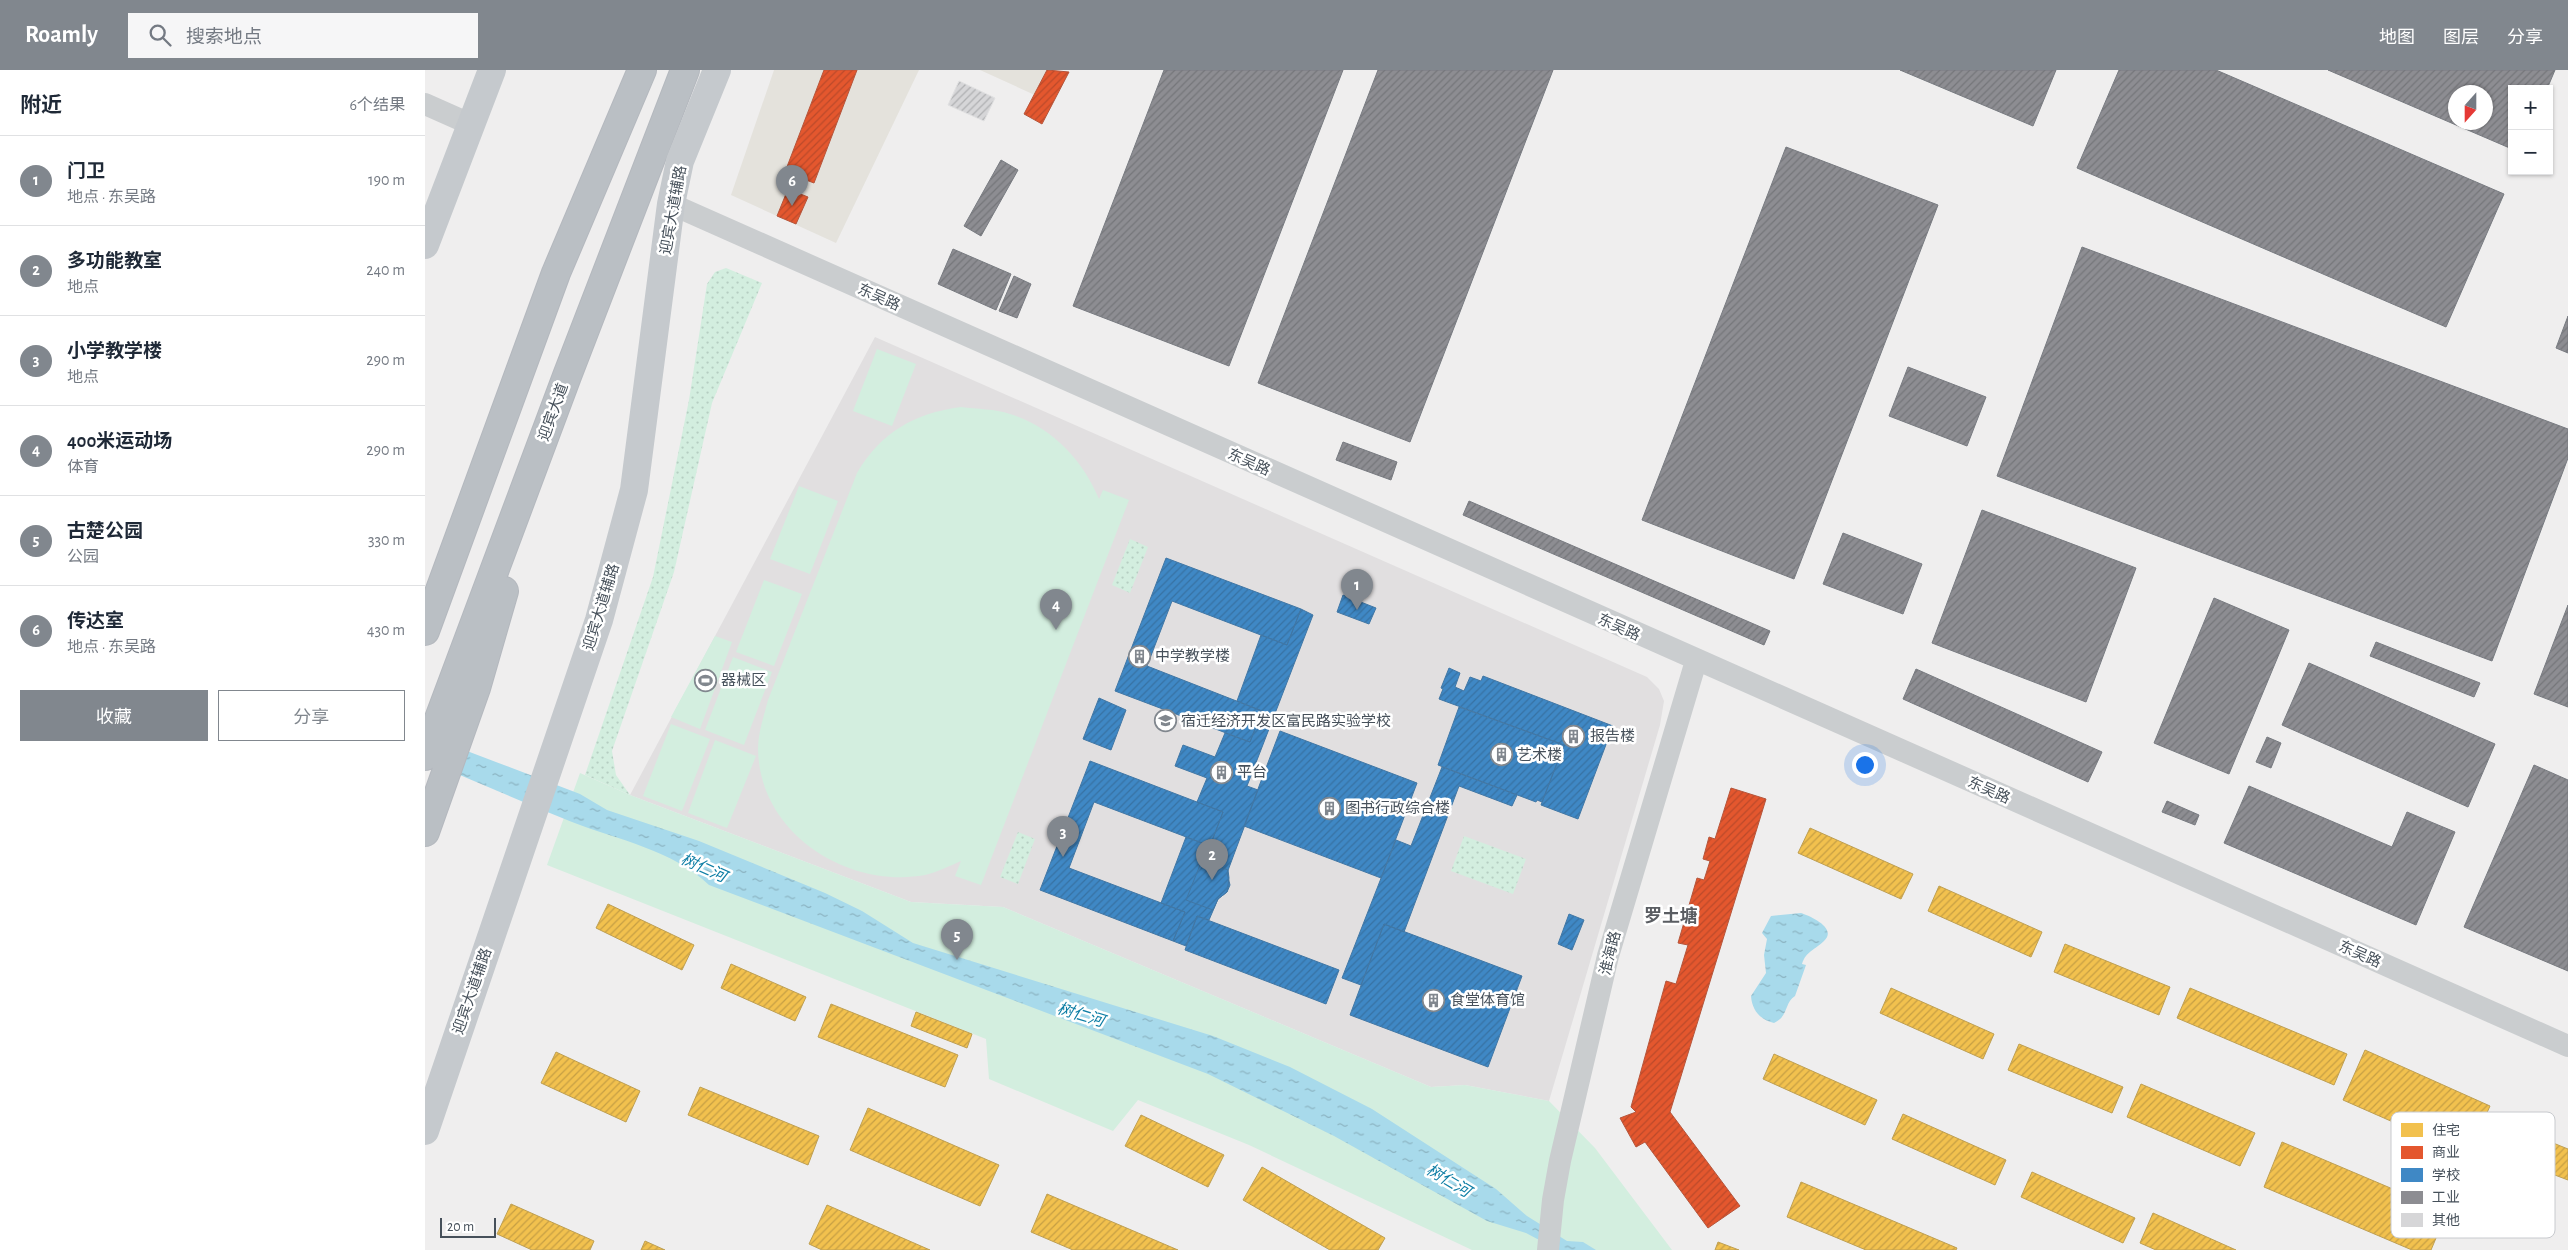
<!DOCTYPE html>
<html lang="zh">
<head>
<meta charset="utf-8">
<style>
	:root { --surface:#fff; --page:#f6f6f7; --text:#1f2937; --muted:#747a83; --line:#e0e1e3; --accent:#81878e }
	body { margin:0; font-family:"Alegreya Sans","Noto Sans SC",sans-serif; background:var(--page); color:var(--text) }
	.controls { position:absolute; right:15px; top:15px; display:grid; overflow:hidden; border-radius:0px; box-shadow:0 1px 4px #0004 }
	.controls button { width:45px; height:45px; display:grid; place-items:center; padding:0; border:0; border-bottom:1px solid var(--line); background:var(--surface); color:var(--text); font:25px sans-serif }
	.compass { position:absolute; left:2023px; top:15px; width:45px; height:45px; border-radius:50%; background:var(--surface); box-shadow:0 1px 4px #0004; rotate:201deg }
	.scale { position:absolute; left:15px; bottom:12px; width:56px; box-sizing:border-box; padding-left:5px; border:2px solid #46505a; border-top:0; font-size:14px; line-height:18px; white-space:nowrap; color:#46505a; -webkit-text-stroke:4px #fff; paint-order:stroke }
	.you { position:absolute; left:1439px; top:694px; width:18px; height:18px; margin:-12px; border:4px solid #fff; border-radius:50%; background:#1a73e8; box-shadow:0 0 0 8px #1a73e833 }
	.badge { display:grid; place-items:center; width:32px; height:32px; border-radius:50%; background:var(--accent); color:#fff; font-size:16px; font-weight:700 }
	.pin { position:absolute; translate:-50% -41px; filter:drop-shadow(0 1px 2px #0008) }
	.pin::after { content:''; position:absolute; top:26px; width:18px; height:15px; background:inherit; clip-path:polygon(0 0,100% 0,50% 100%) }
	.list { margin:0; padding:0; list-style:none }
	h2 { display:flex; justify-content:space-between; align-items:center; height:65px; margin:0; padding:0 20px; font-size:21px }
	h2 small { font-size:16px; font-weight:400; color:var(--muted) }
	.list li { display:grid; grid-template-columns:32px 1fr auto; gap:15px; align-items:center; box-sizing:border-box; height:90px; padding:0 20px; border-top:1px solid var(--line) }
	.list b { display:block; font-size:19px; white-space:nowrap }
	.list p { margin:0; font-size:16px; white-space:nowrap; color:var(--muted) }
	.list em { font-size:16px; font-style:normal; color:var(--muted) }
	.actions { display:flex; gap:10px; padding:15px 20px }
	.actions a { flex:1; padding:11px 0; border:1px solid var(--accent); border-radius:0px; text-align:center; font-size:18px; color:var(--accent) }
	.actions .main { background:var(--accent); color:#fff }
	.icon { flex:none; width:28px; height:28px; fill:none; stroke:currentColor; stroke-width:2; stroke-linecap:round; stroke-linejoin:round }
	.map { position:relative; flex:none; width:2143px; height:1180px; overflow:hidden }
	header { display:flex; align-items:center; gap:30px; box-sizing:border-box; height:70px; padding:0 25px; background:var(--accent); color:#fff }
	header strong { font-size:24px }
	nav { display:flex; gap:28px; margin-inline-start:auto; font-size:18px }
	.search { width:350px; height:45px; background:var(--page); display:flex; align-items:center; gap:12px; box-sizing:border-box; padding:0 18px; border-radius:0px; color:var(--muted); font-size:19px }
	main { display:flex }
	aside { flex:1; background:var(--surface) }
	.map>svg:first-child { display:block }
	.commercial { fill:#e4e2dc }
	.education { fill:#e1dfe0 }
	.grass { fill:url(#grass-dots) }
	.park { fill:#d3eedf }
	.water { fill:url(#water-ripples) }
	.homes { fill:url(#homes-hatch); stroke:#be9f52 }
	.shops { fill:url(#shops-hatch); stroke:#b5553b }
	.schools { fill:url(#schools-hatch); stroke:#4177a5 }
	.industry { fill:url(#industry-hatch); stroke:#787b81; fill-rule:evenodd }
	.building { fill:url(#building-hatch); stroke:#e0e0e1 }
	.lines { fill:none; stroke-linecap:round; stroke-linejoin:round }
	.highway-casing { stroke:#b4b8be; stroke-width:30 }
	.minor { stroke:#cacdcf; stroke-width:22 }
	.major { stroke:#c5c9cd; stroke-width:28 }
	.highway { stroke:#babfc4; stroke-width:28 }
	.labels { text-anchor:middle; stroke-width:5; stroke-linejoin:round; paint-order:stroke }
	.street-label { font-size:15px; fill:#46505a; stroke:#fff }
	.poi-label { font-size:15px; fill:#46505a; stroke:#fff; text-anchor:start }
	.water-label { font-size:16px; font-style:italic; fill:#0e7ea5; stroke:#fff }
	.quarter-label { font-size:18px; font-weight:bold; fill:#5a5d62; stroke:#fff }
	.key { fill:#fff; stroke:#c8cace; stroke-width:1 }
	.key-label { font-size:14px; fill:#46505a }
</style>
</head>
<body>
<header>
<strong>Roamly</strong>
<div class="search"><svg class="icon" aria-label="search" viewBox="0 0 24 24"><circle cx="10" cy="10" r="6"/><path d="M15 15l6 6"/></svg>搜索地点</div>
<nav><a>地图</a><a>图层</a><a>分享</a></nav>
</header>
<main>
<aside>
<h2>附近<small>6个结果</small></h2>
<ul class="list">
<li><span class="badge">1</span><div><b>门卫</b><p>地点 · 东吴路</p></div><em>190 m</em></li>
<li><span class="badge">2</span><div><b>多功能教室</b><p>地点</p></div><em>240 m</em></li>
<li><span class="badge">3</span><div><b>小学教学楼</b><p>地点</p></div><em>290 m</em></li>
<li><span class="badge">4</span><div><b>400米运动场</b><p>体育</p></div><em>290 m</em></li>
<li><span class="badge">5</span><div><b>古楚公园</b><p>公园</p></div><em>330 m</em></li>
<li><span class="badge">6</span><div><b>传达室</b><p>地点 · 东吴路</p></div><em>430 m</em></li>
</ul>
<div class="actions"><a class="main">收藏</a><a>分享</a></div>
</aside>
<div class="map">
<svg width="2143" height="1180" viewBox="0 0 2143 1180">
	<defs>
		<pattern id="grass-dots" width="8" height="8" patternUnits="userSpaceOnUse" patternTransform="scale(1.25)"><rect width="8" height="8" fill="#d3eedf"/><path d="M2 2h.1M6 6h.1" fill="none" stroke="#b6cec2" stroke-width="1.8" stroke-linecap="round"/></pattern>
		<pattern id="water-ripples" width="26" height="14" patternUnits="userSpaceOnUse" patternTransform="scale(1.25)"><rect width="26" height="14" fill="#a8daeb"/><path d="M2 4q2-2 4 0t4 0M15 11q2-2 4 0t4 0" fill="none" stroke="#8bb3c1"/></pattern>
		<pattern id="homes-hatch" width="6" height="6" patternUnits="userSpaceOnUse" patternTransform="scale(1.25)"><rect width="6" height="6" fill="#f2c14e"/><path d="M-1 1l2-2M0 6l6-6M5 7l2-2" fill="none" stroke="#c69f44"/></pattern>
		<pattern id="shops-hatch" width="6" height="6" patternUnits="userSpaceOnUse" patternTransform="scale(1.25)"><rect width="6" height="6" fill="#e4572e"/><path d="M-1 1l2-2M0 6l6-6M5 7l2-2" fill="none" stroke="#bb4a2a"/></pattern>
		<pattern id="schools-hatch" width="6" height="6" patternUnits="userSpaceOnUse" patternTransform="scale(1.25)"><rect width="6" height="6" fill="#3f88c5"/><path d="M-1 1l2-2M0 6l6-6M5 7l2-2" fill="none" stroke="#3772a3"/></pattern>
		<pattern id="industry-hatch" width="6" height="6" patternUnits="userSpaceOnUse" patternTransform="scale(1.25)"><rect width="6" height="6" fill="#8d8d92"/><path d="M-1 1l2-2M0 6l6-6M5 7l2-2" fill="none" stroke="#75767a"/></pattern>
		<pattern id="building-hatch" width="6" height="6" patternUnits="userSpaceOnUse" patternTransform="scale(1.25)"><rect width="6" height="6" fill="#d6d6d8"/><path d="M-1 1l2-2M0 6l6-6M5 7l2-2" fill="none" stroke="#afb0b2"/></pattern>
	</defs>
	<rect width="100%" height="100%" fill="#efeeee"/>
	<!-- commercial -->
	<path class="commercial" d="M349,0H494L411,173L306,125Z
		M555,0H626L612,26Z"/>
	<!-- education -->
	<path class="education" d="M450,267L1222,607L1234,619L1239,631L1235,655L1124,1031L1040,1015L1006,1017L578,837L486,832L205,725Z"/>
	<!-- grass -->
	<path class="grass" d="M301,198L337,213L287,333L249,502L187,681L191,705L205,725L160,705L228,507L264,330L282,214L290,202Z
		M705,469L723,477L705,523L687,515Z
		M593,762L610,769L593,814L575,807Z
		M1039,766L1101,789L1088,824L1026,801Z"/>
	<!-- park -->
	<path class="park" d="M452,279L491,294L467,356L428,341Z
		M536,337C552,339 570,339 585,344C626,356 658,390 674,429L678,420L704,430L556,815L530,806L536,791C524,796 513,802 500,805C422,819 334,763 333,679C333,662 339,646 343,630L432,403C456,362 490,343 536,337Z
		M374,416L413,431L385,504L345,489Z
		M339,510L377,524L349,596L311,582Z
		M290,566L307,572L275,659L246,647Z
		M308,587L347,602L319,675L280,660Z
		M246,654L285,669L257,741L218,726Z
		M290,670L331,686L302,758L263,743Z
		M155,703L205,725L486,832L578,837L1006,1017L1040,1015L1124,1031L1170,1078L1247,1180H1047L824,1075L713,1030L688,1061L564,1009L561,969L122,795Z"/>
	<!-- water -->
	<path class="water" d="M0,665L155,724L182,740L274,771L400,823L437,841L488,873L788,966L865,997L947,1039L1071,1119L1102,1146L1142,1171L1158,1172L1171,1180H1133L1101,1163L1062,1151L909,1066L783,1004L284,815C248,780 193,770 147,752C98,732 49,711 0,690Z
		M1376,843C1385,846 1413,858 1399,871C1390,880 1381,881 1377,894L1381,895L1370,926C1359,933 1364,946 1349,953C1335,950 1327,940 1326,926L1341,903L1339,885L1342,869L1337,863L1346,846Z"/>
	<!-- homes -->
	<path class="homes" d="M1385,758L1488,804L1476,829L1373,783Z
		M1514,816L1617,862L1606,887L1503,841Z
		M183,834L269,875L257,900L171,858Z
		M1640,874L1745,917L1734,945L1629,902Z
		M306,894L381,927L370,951L296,918Z
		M1466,918L1569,964L1558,989L1455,943Z
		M1765,918L1922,984L1909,1015L1752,948Z
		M406,934L533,985L520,1017L393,967Z
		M491,942L547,964L542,978L486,956Z
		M1594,974L1698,1017L1687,1043L1583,1000Z
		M1940,980L2065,1036L2043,1085L1918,1030Z
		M131,982L215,1021L201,1052L116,1013Z
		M1349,984L1452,1030L1440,1055L1338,1009Z
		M1716,1014L1830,1063L1815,1096L1702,1047Z
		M275,1017L394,1066L383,1095L263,1045Z
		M443,1038L574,1095L555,1136L425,1080Z
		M1478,1044L1581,1090L1570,1115L1467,1069Z
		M716,1045L799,1085L783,1117L700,1076Z
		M2096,1060L2143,1079V1110L2085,1088Z
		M1857,1072L2022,1142L2006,1180H1987L1839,1117Z
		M837,1097L960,1168L953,1180H905L818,1130Z
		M1607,1102L1710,1148L1698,1173L1596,1127Z
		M1376,1112L1532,1178L1531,1180H1441L1362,1147Z
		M622,1124L753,1180H648L606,1162Z
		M86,1134L169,1171L165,1180H107L72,1164Z
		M402,1135L505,1180H397L384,1174Z
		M1728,1143L1811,1180H1731L1715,1173Z
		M220,1171L240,1180H216Z
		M1293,1172L1314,1180H1290Z"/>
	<!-- shops -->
	<path class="shops" d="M399,0H432L389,113L360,102Z
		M622,0L644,2L617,54L599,44Z
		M363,119L383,127L371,154L352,146Z
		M1306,718L1341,729L1245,1042L1315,1136L1283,1158L1220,1072L1211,1077L1195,1048L1211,1042L1206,1037L1241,911L1251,914L1263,875L1253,873L1272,808L1279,810L1285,791L1278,789L1284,767L1290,769Z"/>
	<!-- schools -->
	<path class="schools" d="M741,488L876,539L862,575L747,531L722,596L837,641L825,672L690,621Z
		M918,525L951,538L944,554L912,542Z
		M876,539L888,545L822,716L833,720L802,803L805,815L802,822L793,829L784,850L772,846L761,876L748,871L760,842L736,833L761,767L785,776L798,742L772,732L782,708L750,696L758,675L790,687L800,663L825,672L837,641L812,631L836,565L862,575Z
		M1024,598L1035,603L1030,617L1039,621L1045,607L1056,611L1058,606L1188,656L1153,749L1116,735L1139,675L1014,629L1018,619L1016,618Z
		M674,628L701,640L686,680L658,669Z
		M1034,637L1139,675L1117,732L1112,730L1111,732L1013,695Z
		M855,661L992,713L956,808L819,756Z
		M665,691L798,742L785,776L669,732L644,798L760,842L748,871L615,820Z
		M1017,697L1092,725L1087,736L1034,716L979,862L959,854L936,915L917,908L971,770L986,776Z
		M781,780L789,783L785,793L803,800L804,808L802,822L793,829L788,840L761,830Z
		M1144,844L1159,850L1147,880L1133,874Z
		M772,846L914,900L901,934L760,880Z
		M959,854L1097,906L1063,997L925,945Z"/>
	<!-- industry -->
	<path class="industry" d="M739,0H918L804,296L648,236Z
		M953,0H1128L985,372L833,313Z
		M1475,0H1631L1608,56Z
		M1694,0H1791L2079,124L2021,257L1652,98Z
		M1903,0H2130L2122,19H2087V79ZM2030,22H2060V52H2030Z
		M1361,77L1513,135L1369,509L1217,450Z
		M576,90L593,100L556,166L539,156Z
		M1657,177L2143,359V388L2067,591L1572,406Z
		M528,179L586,204L571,240L513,214Z
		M589,206L606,214L592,248L574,241Z
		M2143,246V283L2131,278Z
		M1483,297L1561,327L1542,376L1464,346Z
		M918,372L972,392L966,410L911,390Z
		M1044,431L1345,561L1339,575L1038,445Z
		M1557,440L1711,498L1661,632L1507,573Z
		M1418,463L1497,494L1478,544L1398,514Z
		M1789,528L1864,560L1804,704L1729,673Z
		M2143,535V637L2109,624Z
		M1951,572L2055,613L2049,627L1945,586Z
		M1884,593L2070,674L2043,737L1857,655Z
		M1491,599L1677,682L1663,712L1478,629Z
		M1842,667L1856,673L1846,698L1831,692Z
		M2109,695L2143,710V901L2039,857Z
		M1824,716L1967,777L1982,742L2030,762L1991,855L1799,773Z
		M1742,731L1774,745L1770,755L1737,742Z"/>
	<!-- building -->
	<path class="building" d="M534,11L570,28L559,51L523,35Z"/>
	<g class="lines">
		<defs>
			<path id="highway" d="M0,561L131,203L217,0
				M0,686L142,306L260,0
				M0,762L51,618L79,521"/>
		</defs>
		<!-- highway casing -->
		<use href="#highway" class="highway-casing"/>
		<!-- minor -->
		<path class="minor" d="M0,34L45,54
			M246,134L2143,976
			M1123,1180L1128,1130L1135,1091L1183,886L1271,591"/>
		<!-- major -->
		<path class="major" d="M0,175L67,0
			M0,1061L174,550L209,420L246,134L255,91L292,0"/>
		<!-- highway -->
		<use href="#highway" class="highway"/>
	</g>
	<!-- icons -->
	<defs>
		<symbol id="building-ring" viewBox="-11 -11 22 22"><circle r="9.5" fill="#fff" stroke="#81878e" stroke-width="1.5"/><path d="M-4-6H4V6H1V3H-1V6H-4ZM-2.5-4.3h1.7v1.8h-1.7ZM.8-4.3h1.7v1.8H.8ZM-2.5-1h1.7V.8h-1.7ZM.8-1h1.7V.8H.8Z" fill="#81878e"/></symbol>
		<symbol id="stadium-ring" viewBox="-11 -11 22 22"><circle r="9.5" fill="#fff" stroke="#81878e" stroke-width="1.5"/><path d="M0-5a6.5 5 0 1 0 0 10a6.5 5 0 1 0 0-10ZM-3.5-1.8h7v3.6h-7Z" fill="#81878e"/></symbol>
		<symbol id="school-ring" viewBox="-11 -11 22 22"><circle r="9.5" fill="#fff" stroke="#81878e" stroke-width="1.5"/><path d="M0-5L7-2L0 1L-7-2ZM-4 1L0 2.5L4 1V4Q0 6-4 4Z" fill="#81878e"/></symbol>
	</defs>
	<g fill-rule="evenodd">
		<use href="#building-ring" x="702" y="574" width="25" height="25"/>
		<use href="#stadium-ring" x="268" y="598" width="25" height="25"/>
		<use href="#school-ring" x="728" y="638" width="25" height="25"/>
		<use href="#building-ring" x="1136" y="654" width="25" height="25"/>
		<use href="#building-ring" x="1064" y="672" width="25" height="25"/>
		<use href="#building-ring" x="784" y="690" width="25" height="25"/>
		<use href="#building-ring" x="892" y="726" width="25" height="25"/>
		<use href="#building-ring" x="996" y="918" width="25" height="25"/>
	</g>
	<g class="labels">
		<!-- street labels -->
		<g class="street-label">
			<text transform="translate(248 140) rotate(-80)" y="5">迎宾大道辅路</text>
			<text transform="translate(454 227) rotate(24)" y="5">东吴路</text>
			<text transform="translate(128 342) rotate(-70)" y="5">迎宾大道</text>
			<text transform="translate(824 392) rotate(24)" y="5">东吴路</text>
			<text transform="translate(176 537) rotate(-73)" y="5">迎宾大道辅路</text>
			<text transform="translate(1194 557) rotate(24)" y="5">东吴路</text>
			<text transform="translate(1564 720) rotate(24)" y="5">东吴路</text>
			<text transform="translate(1185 883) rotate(-76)" y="5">淮海路</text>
			<text transform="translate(1935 884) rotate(24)" y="5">东吴路</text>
			<text transform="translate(47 921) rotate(-71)" y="5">迎宾大道辅路</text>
		</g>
		<!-- poi labels -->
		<g class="poi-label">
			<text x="730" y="591">中学教学楼</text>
			<text x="296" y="615">器械区</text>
			<text x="756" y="656">宿迁经济开发区富民路实验学校</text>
			<text x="1165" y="671">报告楼</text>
			<text x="1092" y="690">艺术楼</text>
			<text x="812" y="707">平台</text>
			<text x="920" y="743">图书行政综合楼</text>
			<text x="1025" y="935">食堂体育馆</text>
		</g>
		<!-- water labels -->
		<g class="water-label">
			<text transform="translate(279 797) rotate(24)" y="6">树仁河</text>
			<text transform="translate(656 944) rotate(17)" y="6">树仁河</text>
			<text transform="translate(1024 1110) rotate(31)" y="6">树仁河</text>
		</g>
		<!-- quarter labels -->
		<g class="quarter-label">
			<text x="1246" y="852">罗土塘</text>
		</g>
	</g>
	<!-- legend -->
	<rect x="1966" y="1042" width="164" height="126" rx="8" class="key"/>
	<rect x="1976" y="1053" width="22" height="14" fill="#f2c14e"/>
	<rect x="1976" y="1076" width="22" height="13" fill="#e4572e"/>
	<rect x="1976" y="1098" width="22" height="14" fill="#3f88c5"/>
	<rect x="1976" y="1121" width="22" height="13" fill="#8d8d92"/>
	<rect x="1976" y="1143" width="22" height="14" fill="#d6d6d8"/>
	<g class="key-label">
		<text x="2007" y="1065">住宅</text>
		<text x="2007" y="1087">商业</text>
		<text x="2007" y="1110">学校</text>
		<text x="2007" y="1132">工业</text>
		<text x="2007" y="1155">其他</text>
	</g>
</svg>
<div class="controls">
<button>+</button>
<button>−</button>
</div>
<svg class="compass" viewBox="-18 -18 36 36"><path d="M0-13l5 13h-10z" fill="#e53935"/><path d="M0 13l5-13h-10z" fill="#747a83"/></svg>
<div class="scale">20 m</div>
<div class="you"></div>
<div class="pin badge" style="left:932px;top:540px">1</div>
<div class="pin badge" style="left:787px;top:810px">2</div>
<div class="pin badge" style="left:638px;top:787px">3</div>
<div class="pin badge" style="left:631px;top:560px">4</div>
<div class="pin badge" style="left:532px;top:890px">5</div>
<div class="pin badge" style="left:367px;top:136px">6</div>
</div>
</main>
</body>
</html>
